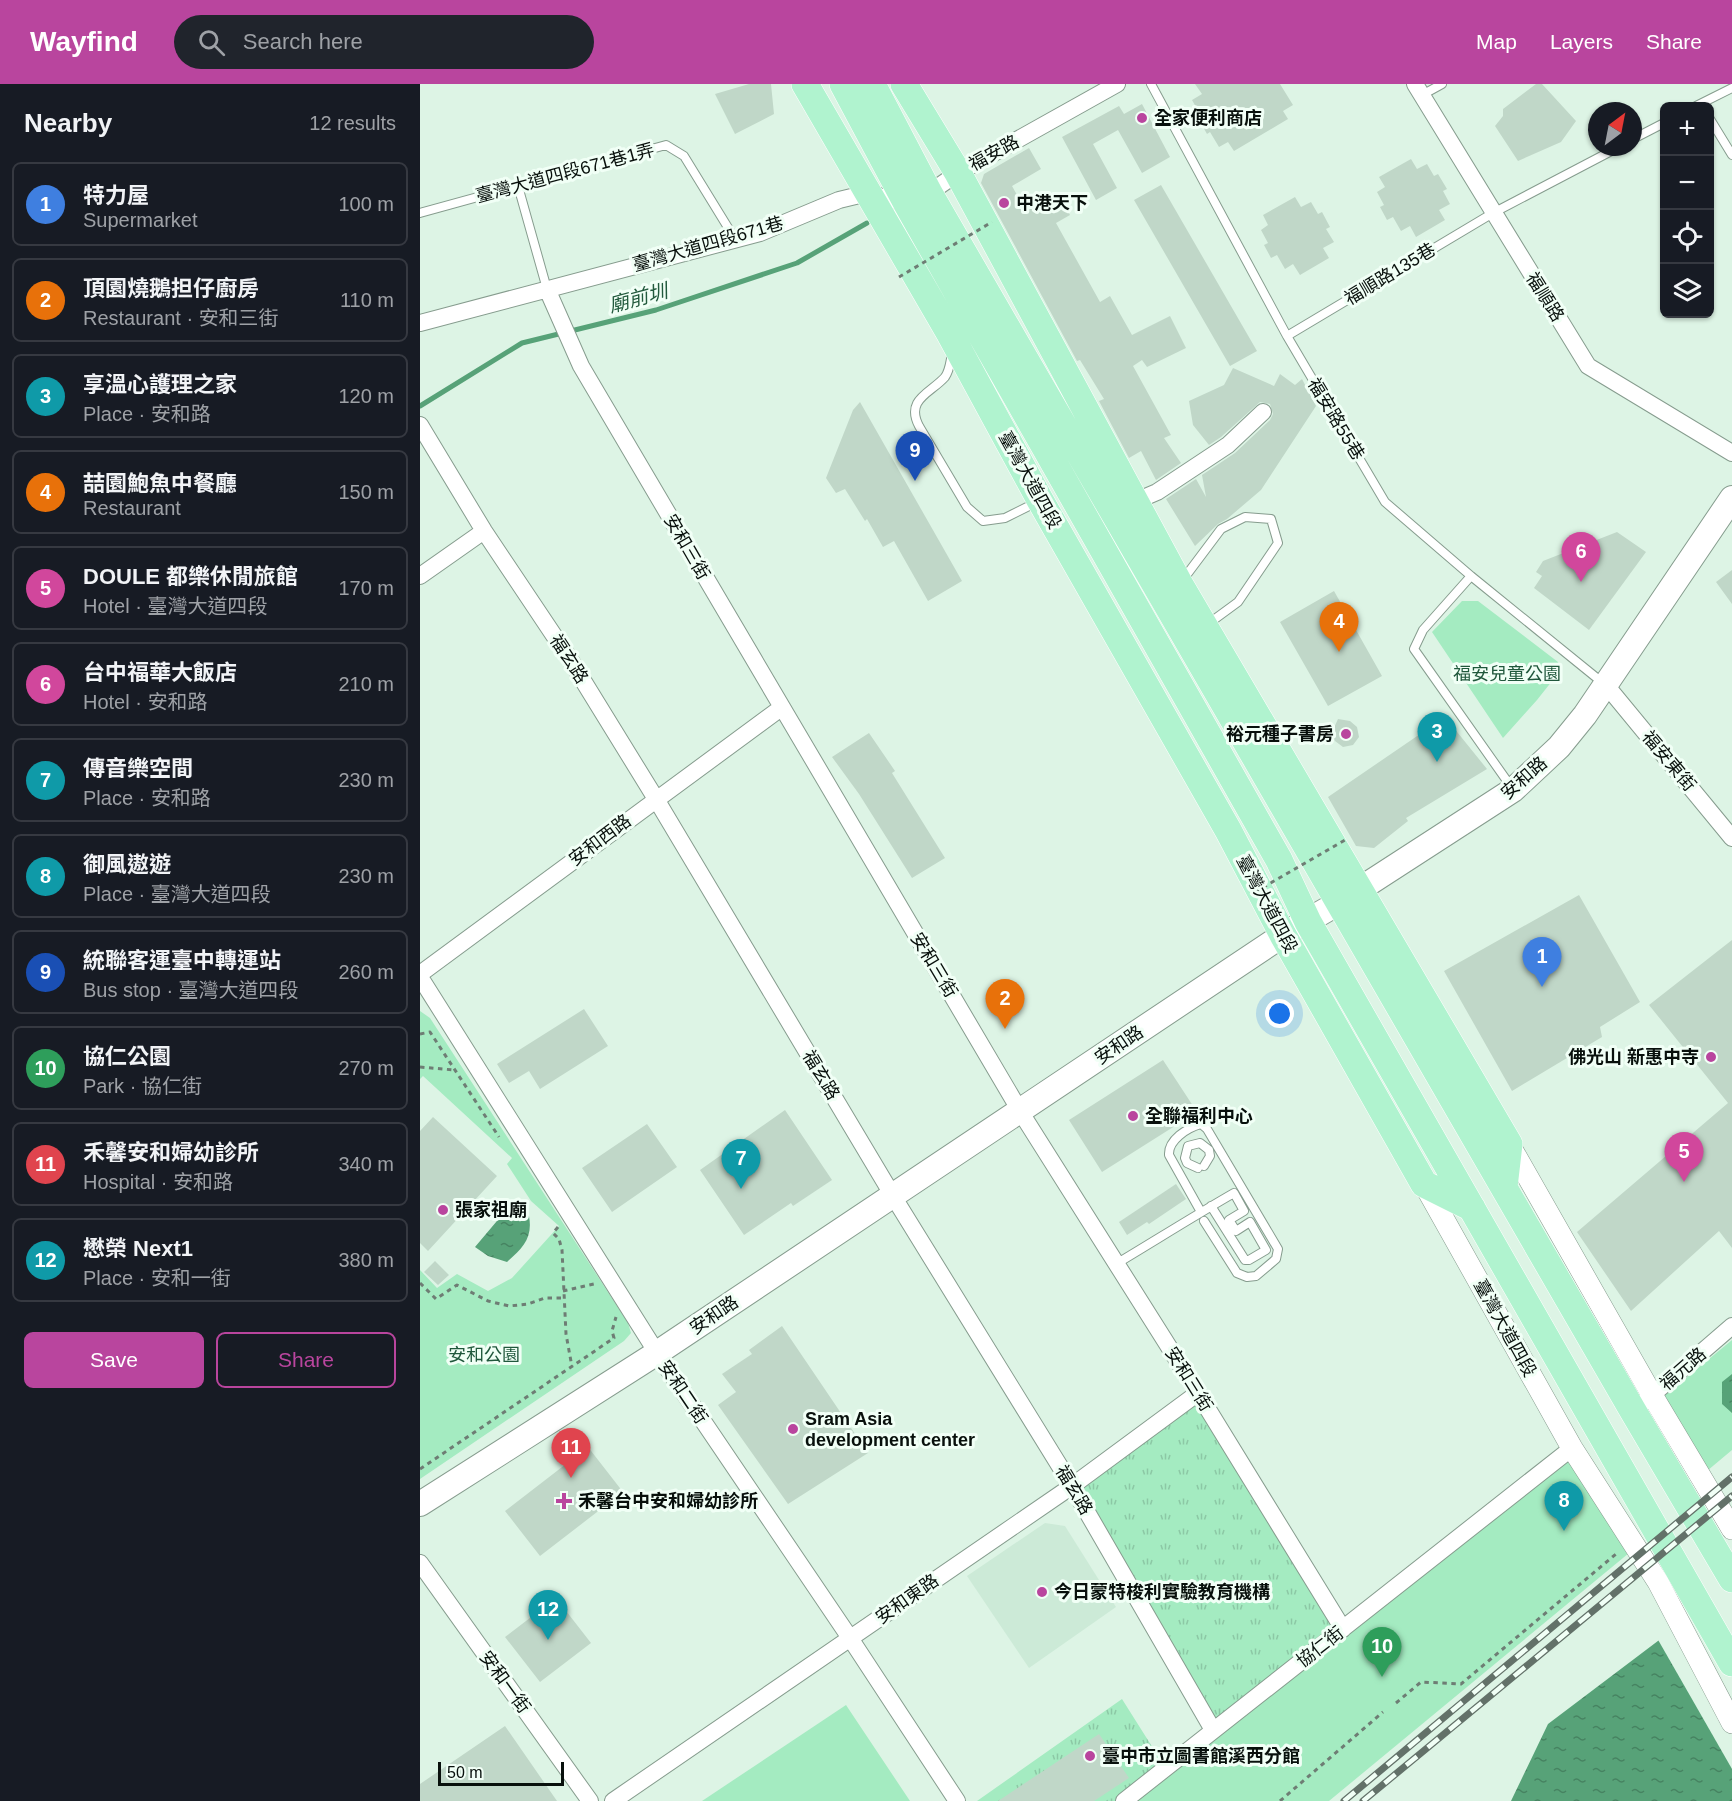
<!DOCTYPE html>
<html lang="en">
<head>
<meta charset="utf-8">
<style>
	:root { --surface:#171b24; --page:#20242c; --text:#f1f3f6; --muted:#9ea1a6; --line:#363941; --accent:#b9459e }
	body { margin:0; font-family:Arial,"Noto Sans TC",sans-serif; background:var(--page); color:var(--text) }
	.controls { position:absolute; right:18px; top:18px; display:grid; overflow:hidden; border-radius:9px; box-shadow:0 2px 4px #0004 }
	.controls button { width:54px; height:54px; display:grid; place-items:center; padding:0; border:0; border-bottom:2px solid var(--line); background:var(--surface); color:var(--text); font:30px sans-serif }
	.compass { position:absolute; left:1168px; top:18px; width:54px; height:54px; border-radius:50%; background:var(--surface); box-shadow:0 2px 4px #0004; rotate:32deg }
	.scale { position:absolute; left:18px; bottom:15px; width:126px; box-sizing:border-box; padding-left:6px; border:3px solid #08100c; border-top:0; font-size:16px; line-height:21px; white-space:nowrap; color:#08100c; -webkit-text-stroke:4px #f1fff6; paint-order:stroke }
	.you { position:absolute; left:860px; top:930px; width:21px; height:21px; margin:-15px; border:4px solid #fff; border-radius:50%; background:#1a73e8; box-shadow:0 0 0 9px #1a73e833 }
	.badge { display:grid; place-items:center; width:39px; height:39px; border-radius:50%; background:var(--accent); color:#fff; font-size:20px; font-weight:700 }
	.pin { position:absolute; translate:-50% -50px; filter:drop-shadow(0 2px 3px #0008) }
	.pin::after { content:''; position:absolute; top:32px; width:21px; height:18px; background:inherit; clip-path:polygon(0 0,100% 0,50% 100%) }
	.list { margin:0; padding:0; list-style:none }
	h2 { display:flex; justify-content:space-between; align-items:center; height:78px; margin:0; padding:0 24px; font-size:26px }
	h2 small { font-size:20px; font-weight:400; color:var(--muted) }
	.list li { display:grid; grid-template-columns:39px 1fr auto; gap:18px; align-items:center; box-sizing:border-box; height:84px; margin:0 12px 12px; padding:0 12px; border:2px solid var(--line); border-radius:9px }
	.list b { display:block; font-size:22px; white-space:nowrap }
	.list p { margin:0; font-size:20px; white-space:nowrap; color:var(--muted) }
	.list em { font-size:20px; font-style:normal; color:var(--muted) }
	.actions { display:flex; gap:12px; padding:18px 24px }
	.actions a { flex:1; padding:14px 0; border:2px solid var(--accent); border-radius:9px; text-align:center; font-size:21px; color:var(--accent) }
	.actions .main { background:var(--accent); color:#fff }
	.icon { flex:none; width:33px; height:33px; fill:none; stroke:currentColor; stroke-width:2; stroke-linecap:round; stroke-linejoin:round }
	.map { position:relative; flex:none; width:1312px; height:1717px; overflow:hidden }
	header { display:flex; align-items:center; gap:36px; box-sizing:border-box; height:84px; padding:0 30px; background:var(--accent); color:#fff }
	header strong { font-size:28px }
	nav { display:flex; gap:33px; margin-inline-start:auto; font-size:21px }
	.search { width:420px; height:54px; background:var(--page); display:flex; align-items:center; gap:15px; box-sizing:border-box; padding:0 21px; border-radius:33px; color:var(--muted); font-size:22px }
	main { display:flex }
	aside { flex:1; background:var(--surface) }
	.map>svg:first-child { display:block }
	.built { fill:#ccead7 }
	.grass { fill:url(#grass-tufts) }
	.green { fill:#a4ebc1 }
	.water { fill:url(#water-ripples) }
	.pier { fill:#ddf4e5 }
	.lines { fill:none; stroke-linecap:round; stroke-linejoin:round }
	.stream { stroke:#57a278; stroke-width:5 }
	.building { fill:#c0d7c8 }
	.service-casing { stroke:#869c8e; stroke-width:10 }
	.minor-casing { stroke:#869c8e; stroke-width:18 }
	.tertiary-casing { stroke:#869c8e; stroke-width:22 }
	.secondary-casing { stroke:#869c8e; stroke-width:26 }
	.primary-casing { stroke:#fff; stroke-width:28 }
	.path { stroke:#6e7d74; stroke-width:3; stroke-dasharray:4.5 4.5; stroke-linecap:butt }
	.service { stroke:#fff; stroke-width:8 }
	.minor { stroke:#fff; stroke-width:16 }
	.tertiary { stroke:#fff; stroke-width:21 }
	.secondary { stroke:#fff; stroke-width:24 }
	.primary { stroke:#b0f3cf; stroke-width:27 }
	.rail-casing { stroke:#637169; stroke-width:7 }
	.rail { stroke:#f1fff6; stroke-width:4.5; stroke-dasharray:14; stroke-linecap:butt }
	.path-bridge { stroke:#6e7d74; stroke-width:3; stroke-dasharray:4.5 4.5; stroke-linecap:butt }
	.poi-dot { fill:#b9459e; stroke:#f1fff6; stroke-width:2 }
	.labels { text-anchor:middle; stroke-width:6; stroke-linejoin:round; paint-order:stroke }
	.poi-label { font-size:18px; font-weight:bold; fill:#08100c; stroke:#f1fff6; text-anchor:start }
	.street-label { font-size:18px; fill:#08100c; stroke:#f1fff6 }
	.park-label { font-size:18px; fill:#20583c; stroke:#f1fff6 }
	.water-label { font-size:20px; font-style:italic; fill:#225a3d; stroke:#f1fff6 }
</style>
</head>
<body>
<header>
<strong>Wayfind</strong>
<div class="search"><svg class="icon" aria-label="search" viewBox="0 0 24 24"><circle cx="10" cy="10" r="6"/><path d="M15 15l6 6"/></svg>Search here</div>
<nav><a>Map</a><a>Layers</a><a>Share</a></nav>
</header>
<main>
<aside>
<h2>Nearby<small>12 results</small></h2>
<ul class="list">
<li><span class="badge" style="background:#3f7fe0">1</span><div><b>特力屋</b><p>Supermarket</p></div><em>100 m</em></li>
<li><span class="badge" style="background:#e8710a">2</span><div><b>頂園燒鵝担仔廚房</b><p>Restaurant · 安和三街</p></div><em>110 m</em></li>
<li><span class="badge" style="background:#0f9aa8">3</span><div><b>享溫心護理之家</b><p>Place · 安和路</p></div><em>120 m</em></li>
<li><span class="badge" style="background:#e8710a">4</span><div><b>喆園鮑魚中餐廳</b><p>Restaurant</p></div><em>150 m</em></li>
<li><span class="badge" style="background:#d1479c">5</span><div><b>DOULE 都樂休閒旅館</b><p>Hotel · 臺灣大道四段</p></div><em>170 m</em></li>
<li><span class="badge" style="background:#d1479c">6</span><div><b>台中福華大飯店</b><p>Hotel · 安和路</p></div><em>210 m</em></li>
<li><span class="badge" style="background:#0f9aa8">7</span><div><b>傳音樂空間</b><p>Place · 安和路</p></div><em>230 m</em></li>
<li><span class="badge" style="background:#0f9aa8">8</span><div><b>御風遨遊</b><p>Place · 臺灣大道四段</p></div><em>230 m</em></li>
<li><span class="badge" style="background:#1a4fb4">9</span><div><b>統聯客運臺中轉運站</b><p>Bus stop · 臺灣大道四段</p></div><em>260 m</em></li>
<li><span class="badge" style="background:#2e9e5b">10</span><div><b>協仁公園</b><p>Park · 協仁街</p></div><em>270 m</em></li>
<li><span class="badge" style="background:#e0444e">11</span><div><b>禾馨安和婦幼診所</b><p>Hospital · 安和路</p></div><em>340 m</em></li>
<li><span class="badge" style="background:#0f9aa8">12</span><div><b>懋榮 Next1</b><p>Place · 安和一街</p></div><em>380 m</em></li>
</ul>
<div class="actions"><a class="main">Save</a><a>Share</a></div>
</aside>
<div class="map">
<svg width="1312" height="1717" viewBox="0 0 1312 1717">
	<defs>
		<pattern id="grass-tufts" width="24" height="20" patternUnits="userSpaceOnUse" patternTransform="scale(1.5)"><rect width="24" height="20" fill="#a4ebc1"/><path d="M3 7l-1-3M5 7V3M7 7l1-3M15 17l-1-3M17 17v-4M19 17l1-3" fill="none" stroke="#8cc8a5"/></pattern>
		<pattern id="water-ripples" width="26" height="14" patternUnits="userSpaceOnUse" patternTransform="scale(1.5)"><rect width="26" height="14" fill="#57a278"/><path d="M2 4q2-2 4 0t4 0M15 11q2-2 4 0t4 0" fill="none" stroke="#468361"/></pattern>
	</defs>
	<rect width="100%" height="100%" fill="#ddf4e5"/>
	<!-- built -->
	<path class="built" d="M625,1439L645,1442L696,1523L609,1584L547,1492Z"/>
	<!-- grass -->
	<path class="grass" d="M777,1320L914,1543L796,1637L661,1406Z
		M702,1615L743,1680L696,1717H557Z"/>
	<!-- green -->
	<path class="green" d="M1042,517H1058L1138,578L1140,587L1117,616L1083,654L1012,548Z
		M0,927L10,934L208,1239L211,1249L204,1257L0,1395V1186L17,1204L37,1190L68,1207L92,1194L139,1142L111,1117L87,1080L92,1074L3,992L0,995Z
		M1312,1256V1366L1281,1392L1238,1317Z
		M1149,1370L1209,1469L909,1717H707Z
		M426,1621L490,1717H282Z"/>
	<!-- water -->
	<path class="water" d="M92,1119L109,1132C113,1154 103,1164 87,1178L68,1172L55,1163Z
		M1312,1290V1329L1302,1320V1298Z
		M1312,1501V1717H1091L1128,1640Z"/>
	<!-- pier -->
	<path class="pier" d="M1312,1498V1685L1237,1554Z"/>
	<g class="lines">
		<!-- stream -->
		<path class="stream" d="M0,322L102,259L236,226L377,179L447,139"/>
	</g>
	<!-- building -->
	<path class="building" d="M329,0H351L354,30L315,50L295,10Z
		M775,0H860L873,21L863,27L868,35L814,67L808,58L799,63L790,48L787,50L778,34L781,32L772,16L782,10Z
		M1116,0H1122L1156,37L1141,58L1098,77L1075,42L1083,32V25Z
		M722,20L750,73L722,89L698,46L673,60L697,104L676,116L642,53L699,22L704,30Z
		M609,64L621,85L592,102L606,127L637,109L650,131L636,139L680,218L690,212L712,251L750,232L766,264L727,283L722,276L713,282L751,351L744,354L761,379L736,396L721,367L709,374L679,317L684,315L660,276L657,277L561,99L564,90Z
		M991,75L997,85L1007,80L1014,92L1018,90L1027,105L1023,107L1030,120L1019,126L1025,136L996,153L990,142L981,147L973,133L967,136L960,123L964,121L957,108L965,103L959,93Z
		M741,101L837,267L810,282L714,116Z
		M875,113L881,123L891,118L898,130L902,128L910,143L906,145L914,158L903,164L909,174L880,191L873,180L865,185L857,171L851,174L844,161L848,159L841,146L848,141L843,131Z
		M813,284L854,302L860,290L875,301L882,295L896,322L841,406L807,435L798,440L775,462L746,415L776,395L786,413L782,391L815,369L850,336L853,330L850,320L840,318L801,353L789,361L773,341L769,317L804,301Z
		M440,318L542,497L508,517L474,457L463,463L447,435L445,437L425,405L416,409L406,394L433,326Z
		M1197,448L1226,468L1169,546L1114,504L1122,492L1116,488L1123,477Z
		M1312,486V520L1296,498Z
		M914,507L962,592L908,622L860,538Z
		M1025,633L1067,685L986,734L988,737L954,764L936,762L908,713Z
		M918,635L930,637L937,643L939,653L933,661L923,663L915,657L912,652L913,646Z
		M449,649L475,687L472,689L525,774L492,794L439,710L412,673Z
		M1159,811L1220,918L1180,943L1182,953L1092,1007L1024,887Z
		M1312,856V1164L1299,1147L1211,1227L1157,1148L1308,1019L1229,921Z
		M164,925L188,962L120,1005L109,987L89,999L77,980Z
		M743,976L777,1028L682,1088L649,1036Z
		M365,1026L412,1096L373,1122L371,1119L324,1151L280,1086Z
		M13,1033L77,1092L8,1167L0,1159V1047Z
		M227,1040L257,1083L192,1128L162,1084Z
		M756,1100L766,1115L729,1140L727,1138L707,1151L699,1138Z
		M15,1177L29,1191L18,1201L4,1188Z
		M362,1242L448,1369L368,1420L298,1321L316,1308L302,1290L332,1270L329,1266Z
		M168,1363L203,1408L120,1472L85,1427Z
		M136,1514L171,1559L120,1598L85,1553Z
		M85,1642L137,1717H0V1700Z
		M679,1650L709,1694L674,1717H578Z"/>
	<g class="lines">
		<defs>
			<path id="service" d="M731,0L867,252L965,418L1051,492L1183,599
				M1002,11L1022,0
				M1276,22L1312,4
				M1290,35L1312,71
				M1213,55L1244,39
				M98,102L127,205
				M0,129L246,61L264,72L315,155
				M867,252L1073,129L1199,63
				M532,270C530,278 530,286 525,293C511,309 485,315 499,342L547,423L563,437L585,434L617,418
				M1051,492L1003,546L994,565L1092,704
				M762,497L801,445L825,433L851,435L858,459L818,518L788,540
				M778,1084L767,1079L765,1074L768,1062L780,1059L789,1066L790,1072L784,1082
				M781,1128L749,1071C748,1056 767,1044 781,1040L787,1045L858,1165L856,1175L836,1192L827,1193L817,1189L784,1137
				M696,1180C736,1156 774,1132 814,1109L824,1127L809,1136L816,1147L830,1138L846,1166L829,1176H825L791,1122"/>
			<path id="minor" d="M995,0L1168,282L1312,369
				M127,205L161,282L600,1027L778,1309L923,1545
				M0,239L340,149L419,116L448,109L487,120L509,109L538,89L697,0
				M0,341L64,447L151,577L236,715L473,1112L652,1402L793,1646
				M716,417L737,408L808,361L843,328
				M0,492L64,447
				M1186,601L1312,754
				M0,890L361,624
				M0,893L237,1269L430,1554L537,1717
				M1224,1318L1312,1242
				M0,1479L170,1717
				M193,1717L652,1402L778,1309
				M704,1717L1152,1364"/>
			<path id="tertiary" d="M1089,1060L1232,1311L1312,1445
				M1004,1100L1152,1364L1238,1498L1312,1639"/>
			<path id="secondary" d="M0,1420L237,1269L863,851L920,818L1093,706L1139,663L1165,631L1312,414"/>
			<path id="primary" d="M385,0L530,250L620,416L808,746L863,851L1004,1100L1052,1124
				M423,0L487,120L859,776L888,838L1312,1579
				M452,0L509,109L1213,1327L1312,1495
				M484,0L538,89L759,499L1089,1060L1084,1103"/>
		</defs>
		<!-- service casing -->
		<use href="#service" class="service-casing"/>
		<!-- minor casing -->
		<use href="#minor" class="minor-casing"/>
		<!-- tertiary casing -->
		<use href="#tertiary" class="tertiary-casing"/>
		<!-- secondary casing -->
		<use href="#secondary" class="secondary-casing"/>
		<!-- primary casing -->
		<use href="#primary" class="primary-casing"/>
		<!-- path -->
		<path class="path" d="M0,950L10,948L79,1053
			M0,983L34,986
			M138,1143L133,1149L139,1155L142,1166L146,1250L152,1283
			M0,1199L16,1215L37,1201L68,1217L89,1222L108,1220L125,1214H144
			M143,1207L174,1200
			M0,1385L194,1254L192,1247L196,1233
			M976,1619L1001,1598L1041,1600L1196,1470L1197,1467
			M860,1717L963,1628"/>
		<!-- service -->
		<use href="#service" class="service"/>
		<!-- minor -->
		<use href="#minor" class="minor"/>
		<!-- tertiary -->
		<use href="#tertiary" class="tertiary"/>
		<!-- secondary -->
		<use href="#secondary" class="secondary"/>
		<!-- primary -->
		<use href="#primary" class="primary"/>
		<defs>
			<path id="rail" d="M924,1717L1312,1393
				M943,1717L1312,1412"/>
		</defs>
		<!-- rail casing -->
		<use href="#rail" class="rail-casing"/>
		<!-- rail -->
		<use href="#rail" class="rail"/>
		<!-- path-bridge -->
		<path class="path-bridge" d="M479,193L572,138
			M835,808L925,756"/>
	</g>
	<!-- markers -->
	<g class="poi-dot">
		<circle cx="722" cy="34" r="6"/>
		<circle cx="584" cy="119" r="6"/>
		<circle cx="926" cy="650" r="6"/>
		<circle cx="1291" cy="973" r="6"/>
		<circle cx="713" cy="1032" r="6"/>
		<circle cx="23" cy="1126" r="6"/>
		<circle cx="373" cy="1345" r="6"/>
		<path d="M141 1408h6v6h6v6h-6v6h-6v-6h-6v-6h6z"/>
		<circle cx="622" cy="1508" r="6"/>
		<circle cx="670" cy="1672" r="6"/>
	</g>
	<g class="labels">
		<!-- poi labels -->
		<g class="poi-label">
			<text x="734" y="40">全家便利商店</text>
			<text x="596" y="125">中港天下</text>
			<text x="914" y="656" text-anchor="end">裕元種子書房</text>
			<text x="1279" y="979" text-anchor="end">佛光山 新惠中寺</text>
			<text x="725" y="1038">全聯福利中心</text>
			<text x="35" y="1132">張家祖廟</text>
			<text x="385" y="1341">Sram Asia<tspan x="385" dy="21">development center</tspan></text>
			<text x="158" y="1423">禾馨台中安和婦幼診所</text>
			<text x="634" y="1514">今日蒙特梭利實驗教育機構</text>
			<text x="682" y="1678">臺中市立圖書館溪西分館</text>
		</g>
		<!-- street labels -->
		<g class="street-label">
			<text transform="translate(574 69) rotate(-29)" y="6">福安路</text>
			<text transform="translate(145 89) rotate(-15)" y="6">臺灣大道四段671巷1弄</text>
			<text transform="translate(288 160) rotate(-16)" y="6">臺灣大道四段671巷</text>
			<text transform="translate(970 190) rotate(-31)" y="6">福順路135巷</text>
			<text transform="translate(1125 213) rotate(58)" y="6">福順路</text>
			<text transform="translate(916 335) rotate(59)" y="6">福安路55巷</text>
			<text transform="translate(610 396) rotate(61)" y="6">臺灣大道四段</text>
			<text transform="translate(267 463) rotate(60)" y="6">安和三街</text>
			<text transform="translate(149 575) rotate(57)" y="6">福玄路</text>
			<text transform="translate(1249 677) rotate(50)" y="6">福安東街</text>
			<text transform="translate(1104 694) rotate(-41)" y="6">安和路</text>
			<text transform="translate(180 756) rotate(-37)" y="6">安和西路</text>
			<text transform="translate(847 820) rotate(62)" y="6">臺灣大道四段</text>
			<text transform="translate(514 881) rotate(59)" y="6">安和三街</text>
			<text transform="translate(699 961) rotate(-34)" y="6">安和路</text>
			<text transform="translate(401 991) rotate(59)" y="6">福玄路</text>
			<text transform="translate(294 1231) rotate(-34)" y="6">安和路</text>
			<text transform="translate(1085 1244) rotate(61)" y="6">臺灣大道四段</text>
			<text transform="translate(1263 1285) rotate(-41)" y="6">福元路</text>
			<text transform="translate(769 1295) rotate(58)" y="6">安和三街</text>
			<text transform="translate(263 1308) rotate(56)" y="6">安和二街</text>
			<text transform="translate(654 1406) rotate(59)" y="6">福玄路</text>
			<text transform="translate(487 1515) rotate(-35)" y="6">安和東路</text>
			<text transform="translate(900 1563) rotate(-38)" y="6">協仁街</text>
			<text transform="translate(85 1598) rotate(54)" y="6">安和一街</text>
		</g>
		<!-- park labels -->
		<g class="park-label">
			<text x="1087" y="596">福安兒童公園</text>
			<text x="64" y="1277">安和公園</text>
		</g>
		<!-- water labels -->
		<g class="water-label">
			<text transform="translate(218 214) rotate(-15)" y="7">廟前圳</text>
		</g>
	</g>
</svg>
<div class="controls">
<button>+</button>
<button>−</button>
<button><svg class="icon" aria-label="locate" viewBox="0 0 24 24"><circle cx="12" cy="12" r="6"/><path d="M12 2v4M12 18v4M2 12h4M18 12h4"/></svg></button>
<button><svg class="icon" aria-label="layers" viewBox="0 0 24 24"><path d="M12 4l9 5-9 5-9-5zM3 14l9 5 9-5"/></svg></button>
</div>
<svg class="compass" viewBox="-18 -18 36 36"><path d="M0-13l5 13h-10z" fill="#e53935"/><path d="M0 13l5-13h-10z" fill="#9ea1a6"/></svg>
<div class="scale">50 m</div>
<div class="you"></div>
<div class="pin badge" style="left:1122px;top:903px;background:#3f7fe0">1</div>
<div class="pin badge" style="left:585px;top:945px;background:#e8710a">2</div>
<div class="pin badge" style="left:1017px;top:678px;background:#0f9aa8">3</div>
<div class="pin badge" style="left:919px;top:568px;background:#e8710a">4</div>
<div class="pin badge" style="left:1264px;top:1098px;background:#d1479c">5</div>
<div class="pin badge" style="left:1161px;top:498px;background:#d1479c">6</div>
<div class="pin badge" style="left:321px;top:1105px;background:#0f9aa8">7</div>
<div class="pin badge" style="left:1144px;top:1447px;background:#0f9aa8">8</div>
<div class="pin badge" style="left:495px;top:397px;background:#1a4fb4">9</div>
<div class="pin badge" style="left:962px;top:1593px;background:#2e9e5b">10</div>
<div class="pin badge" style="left:151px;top:1394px;background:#e0444e">11</div>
<div class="pin badge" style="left:128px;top:1556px;background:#0f9aa8">12</div>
</div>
</main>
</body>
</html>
